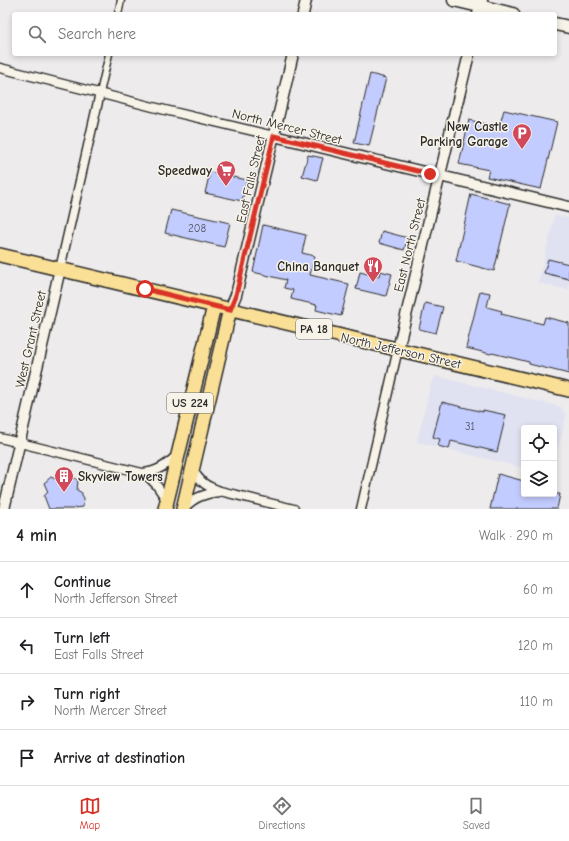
<!DOCTYPE html>
<html lang="en">
<head>
<meta charset="utf-8">
<style>
	:root { --surface:#fff; --page:#f2f2f2; --text:#202124; --muted:#757577; --line:#e0e0e0; --accent:#d93025 }
	body { margin:0; font-family:"Comic Neue",sans-serif; background:var(--page); color:var(--text) }
	.controls { position:absolute; right:12px; bottom:12px; display:grid; overflow:hidden; border-radius:4px; box-shadow:0 2px 6px #0003 }
	.controls button { width:36px; height:36px; display:grid; place-items:center; padding:0; border:0; border-bottom:1px solid var(--line); background:var(--surface); color:var(--text); font:20px sans-serif }
	.stop { position:absolute; width:12px; height:12px; margin:-9px; border:3px solid #d93025; border-radius:50%; background:#fff }
	.stop.end { background:#d93025; border-color:#fff; box-shadow:0 1px 4px #0008 }
	.list { margin:0; padding:0; list-style:none }
	h2 { display:flex; justify-content:space-between; align-items:center; height:52px; margin:0; padding:0 16px; font-size:17px }
	h2 small { font-size:13px; font-weight:400; color:var(--muted) }
	.list li { display:grid; grid-template-columns:26px 1fr auto; gap:12px; align-items:center; box-sizing:border-box; height:56px; padding:0 16px; border-top:1px solid var(--line) }
	.list b { display:block; font-size:15px; white-space:nowrap }
	.list p { margin:0; font-size:13px; white-space:nowrap; color:var(--muted) }
	.list em { font-size:13px; font-style:normal; color:var(--muted) }
	.icon { flex:none; width:22px; height:22px; fill:none; stroke:currentColor; stroke-width:2; stroke-linecap:round; stroke-linejoin:round }
	.map { position:relative; flex:none; width:569px; height:509px; overflow:hidden }
	.search { position:absolute; background:var(--surface); box-shadow:0 2px 6px #0003; left:12px; right:12px; top:12px; height:44px; display:flex; align-items:center; gap:10px; box-sizing:border-box; padding:0 14px; border-radius:4px; color:var(--muted); font-size:15px }
	.sheet { height:276px; background:var(--surface) }
	nav { display:flex; justify-content:space-around; align-items:center; box-sizing:border-box; height:56px; border-top:1px solid var(--line); background:var(--surface); font-size:11px; color:var(--muted) }
	nav a { display:grid; justify-items:center; gap:2px }
	nav .on { color:var(--accent) }
	.map>svg:first-child { display:block }
	.built { fill:#e0e2f1 }
	.building { fill:#c3ccfe; stroke:#2b2b2b }
	.lines { fill:none; stroke-linecap:round; stroke-linejoin:round }
	.pedestrian-casing { stroke:#2b2b2b; stroke-width:9 }
	.minor-casing { stroke:#2b2b2b; stroke-width:11 }
	.tertiary-casing { stroke:#2b2b2b; stroke-width:13 }
	.secondary-casing { stroke:#2b2b2b; stroke-width:15 }
	.primary-casing { stroke:#2b2b2b; stroke-width:16 }
	.pedestrian { stroke:#f7f3e8; stroke-width:6 }
	.minor { stroke:#f7f3e8; stroke-width:8 }
	.tertiary { stroke:#f7f3e8; stroke-width:10 }
	.secondary { stroke:#f7f3e8; stroke-width:12 }
	.primary { stroke:#fadf96; stroke-width:13 }
	.route { stroke:#d93025; stroke-width:5 }
	.labels { text-anchor:middle; stroke-width:3; stroke-linejoin:round; paint-order:stroke }
	.number-label { font-size:11px; fill:#515360 }
	.shield { fill:#f7f3e8; stroke:#686764; stroke-width:1 }
	.shield-label { font-size:12px; font-weight:bold; fill:#2b2b2b }
	.street-label { font-size:13px; fill:#2b2b2b; stroke:#f7f3e8 }
	.poi-label { font-size:13px; font-weight:bold; fill:#2b2b2b; stroke:#f7f3e8; text-anchor:end }
</style>
</head>
<body>
<div class="map">
<svg width="569" height="509" viewBox="0 0 569 509">
	<rect width="100%" height="100%" fill="#edebec"/>
	<filter id="ink" filterUnits="userSpaceOnUse"><feTurbulence type="fractalNoise" baseFrequency=".025" numOctaves="2"/><feDisplacementMap in="SourceGraphic" scale="8" xChannelSelector="R" yChannelSelector="G"/><feConvolveMatrix kernelMatrix="1 2 1 2 8 2 1 2 1" color-interpolation-filters="sRGB"/></filter>
	<g filter="url(#ink)">
		<!-- built -->
		<path class="built" d="M555,215L569,218V290L538,283Z
			M436,376L561,407L566,416L554,464V428H524V468L417,442L431,383Z"/>
		<!-- building -->
		<path class="building" d="M370,74L386,78L369,146L354,143Z
			M504,110L557,122L541,189L487,177L489,170L459,164L469,120L499,127Z
			M308,155L323,158L317,180L302,176Z
			M210,172L247,180L242,201L205,193Z
			M471,194L510,204L494,271L456,261Z
			M171,210L230,223L224,247L165,233Z
			M263,225L306,235L302,253L315,256L310,275L349,284L341,316L316,310L317,305L291,299L293,290L284,288L286,280L253,272Z
			M382,231L408,238L404,250L379,243Z
			M548,259L569,264V279L544,273Z
			M380,271L392,274L386,296L356,289L360,272L379,277Z
			M480,291L490,293L487,307L502,311L501,314L543,324L545,317L569,323V374L529,364V362L492,353L491,354L466,348Z
			M425,303L443,307L436,333L419,329Z
			M442,402L483,412V410L506,415L497,452L451,441L449,449L438,446L440,439L433,437Z
			M498,474L524,481V494H560L557,509H490Z
			M70,476L78,480L77,490L82,493V495L84,498L83,507L74,508L73,509H49L44,496L48,492L44,483L51,477L55,479L56,478L61,480Z"/>
		<g class="lines">
			<defs>
				<path id="pedestrian" d="M118,14L121,0
					M100,93L109,54"/>
				<path id="minor" d="M0,68L165,110L274,136
					M60,269L100,93
					M0,438L142,473C157,472 167,465 177,455
					M193,470C201,483 206,486 220,491L294,509
					M142,473C154,479 160,490 167,501
					M184,508C195,497 204,494 219,492
					M361,509L398,349"/>
				<path id="tertiary" d="M303,14L306,0
					M478,14L482,0
					M274,136L569,207
					M230,309L236,295L293,54
					M398,349L469,54
					M4,509L60,269"/>
				<path id="secondary" d="M454,0L513,14
					M555,24L569,27"/>
				<path id="primary" d="M0,255L569,390
					M165,509L214,306
					M183,509L230,309"/>
			</defs>
			<!-- pedestrian casing -->
			<use href="#pedestrian" class="pedestrian-casing"/>
			<!-- minor casing -->
			<use href="#minor" class="minor-casing"/>
			<!-- tertiary casing -->
			<use href="#tertiary" class="tertiary-casing"/>
			<!-- secondary casing -->
			<use href="#secondary" class="secondary-casing"/>
			<!-- primary casing -->
			<use href="#primary" class="primary-casing"/>
			<!-- pedestrian -->
			<use href="#pedestrian" class="pedestrian"/>
			<!-- minor -->
			<use href="#minor" class="minor"/>
			<!-- tertiary -->
			<use href="#tertiary" class="tertiary"/>
			<!-- secondary -->
			<use href="#secondary" class="secondary"/>
			<!-- primary -->
			<use href="#primary" class="primary"/>
		</g>
	</g>
	<g class="lines" filter="url(#ink)">
		<!-- route -->
		<path class="route" d="M145,289L230,310L236,295L274,136L430,174"/>
	</g>
	<!-- icons -->
	<defs>
		<symbol id="parking-pin" viewBox="-11 -11 22 30"><path d="M0 17L-7.5 6A9.5 9.5 0 1 1 7.5 6Z" fill="#d1495b" stroke="#f7f3e8"/><path d="M-3.5-5.5H1a3.5 3.5 0 0 1 0 7H-1V5.5H-3.5ZM-1-3.4V-.6H.8a1.4 1.4 0 0 0 0-2.8Z" fill="#fff"/></symbol>
		<symbol id="supermarket-pin" viewBox="-11 -11 22 30"><path d="M0 17L-7.5 6A9.5 9.5 0 1 1 7.5 6Z" fill="#d1495b" stroke="#f7f3e8"/><path d="M-6-5.5h2.5l.6 2H6L4.5 2H-2.5L-4.4-4H-6ZM-1.5 3.2a1.3 1.3 0 1 0 .1 0ZM3 3.2a1.3 1.3 0 1 0 .1 0Z" fill="#fff"/></symbol>
		<symbol id="restaurant-pin" viewBox="-11 -11 22 30"><path d="M0 17L-7.5 6A9.5 9.5 0 1 1 7.5 6Z" fill="#d1495b" stroke="#f7f3e8"/><path d="M-5-6h1v4h1v-4h1v4h1v-4h1v5L-1.5 .5V6h-2V.5L-5-1ZM5-6V6H3V1.5H1.5Q1.5-4 5-6Z" fill="#fff"/></symbol>
		<symbol id="building-pin" viewBox="-11 -11 22 30"><path d="M0 17L-7.5 6A9.5 9.5 0 1 1 7.5 6Z" fill="#d1495b" stroke="#f7f3e8"/><path d="M-4-6H4V6H1V3H-1V6H-4ZM-2.5-4.3h1.7v1.8h-1.7ZM.8-4.3h1.7v1.8H.8ZM-2.5-1h1.7V.8h-1.7ZM.8-1h1.7V.8H.8Z" fill="#fff"/></symbol>
	</defs>
	<g fill-rule="evenodd">
		<use href="#parking-pin" x="511" y="122" width="22" height="30"/>
		<use href="#supermarket-pin" x="215" y="159" width="22" height="30"/>
		<use href="#restaurant-pin" x="362" y="255" width="22" height="30"/>
		<use href="#building-pin" x="53" y="465" width="22" height="30"/>
	</g>
	<g class="labels">
		<!-- number labels -->
		<g class="number-label">
			<text x="197" y="232">208</text>
			<text x="470" y="430">31</text>
		</g>
		<!-- shield labels -->
		<g class="shield">
			<rect x="296" y="319" width="36" height="20" rx="3"/>
			<rect x="167" y="393" width="46" height="20" rx="3"/>
		</g>
		<g class="shield-label">
			<text x="314" y="333">PA 18</text>
			<text x="190" y="407">US 224</text>
		</g>
		<!-- street labels -->
		<g class="street-label">
			<text transform="translate(287 126) rotate(14)" y="5">North Mercer Street</text>
			<text transform="translate(250 179) rotate(-77)" y="5">East Falls Street</text>
			<text transform="translate(409 245) rotate(-76)" y="5">East North Street</text>
			<text transform="translate(30 339) rotate(-77)" y="5">West Grant Street</text>
			<text transform="translate(401 350) rotate(13)" y="5">North Jefferson Street</text>
		</g>
		<!-- poi labels -->
		<g class="poi-label">
			<text x="508" y="131">New Castle<tspan x="508" dy="15">Parking Garage</tspan></text>
			<text x="212" y="175">Speedway</text>
			<text x="359" y="271">China Banquet</text>
			<text x="78" y="481" text-anchor="start">Skyview Towers</text>
		</g>
	</g>
</svg>
<div class="controls">
<button><svg class="icon" aria-label="locate" viewBox="0 0 24 24"><circle cx="12" cy="12" r="6"/><path d="M12 2v4M12 18v4M2 12h4M18 12h4"/></svg></button>
<button><svg class="icon" aria-label="layers" viewBox="0 0 24 24"><path d="M12 4l9 5-9 5-9-5zM3 14l9 5 9-5"/></svg></button>
</div>
<div class="stop" style="left:145px;top:289px"></div>
<div class="stop end" style="left:430px;top:174px"></div>
<div class="search"><svg class="icon" aria-label="search" viewBox="0 0 24 24"><circle cx="10" cy="10" r="6"/><path d="M15 15l6 6"/></svg>Search here</div>
</div>
<section class="sheet">
<h2>4 min<small>Walk · 290 m</small></h2>
<ul class="list">
<li><svg class="icon" aria-label="ahead" viewBox="0 0 24 24"><path d="M12 20V5M6 11l6-6 6 6"/></svg><div><b>Continue</b><p>North Jefferson Street</p></div><em>60 m</em></li>
<li><svg class="icon" aria-label="left" viewBox="0 0 24 24"><path d="M17 20v-9H6M10 6l-5 5 5 5"/></svg><div><b>Turn left</b><p>East Falls Street</p></div><em>120 m</em></li>
<li><svg class="icon" aria-label="right" viewBox="0 0 24 24"><path d="M7 20v-9h11M14 6l5 5-5 5"/></svg><div><b>Turn right</b><p>North Mercer Street</p></div><em>110 m</em></li>
<li><svg class="icon" aria-label="arrive" viewBox="0 0 24 24"><path d="M6 21V4h12l-3 4 3 4H6"/></svg><div><b>Arrive at destination</b></div></li>
</ul>
</section>
<nav>
<a class="on"><svg class="icon" aria-label="map" viewBox="0 0 24 24"><path d="M3 6l6-2 6 2 6-2v14l-6 2-6-2-6 2zM9 4v14M15 6v14"/></svg>Map</a>
<a><svg class="icon" aria-label="directions" viewBox="0 0 24 24"><path d="M12 3l9 9-9 9-9-9zM9 14v-3h6M13 9l2 2-2 2"/></svg>Directions</a>
<a><svg class="icon" aria-label="saved" viewBox="0 0 24 24"><path d="M7 4h10v16l-5-4-5 4z"/></svg>Saved</a>
</nav>
</body>
</html>
